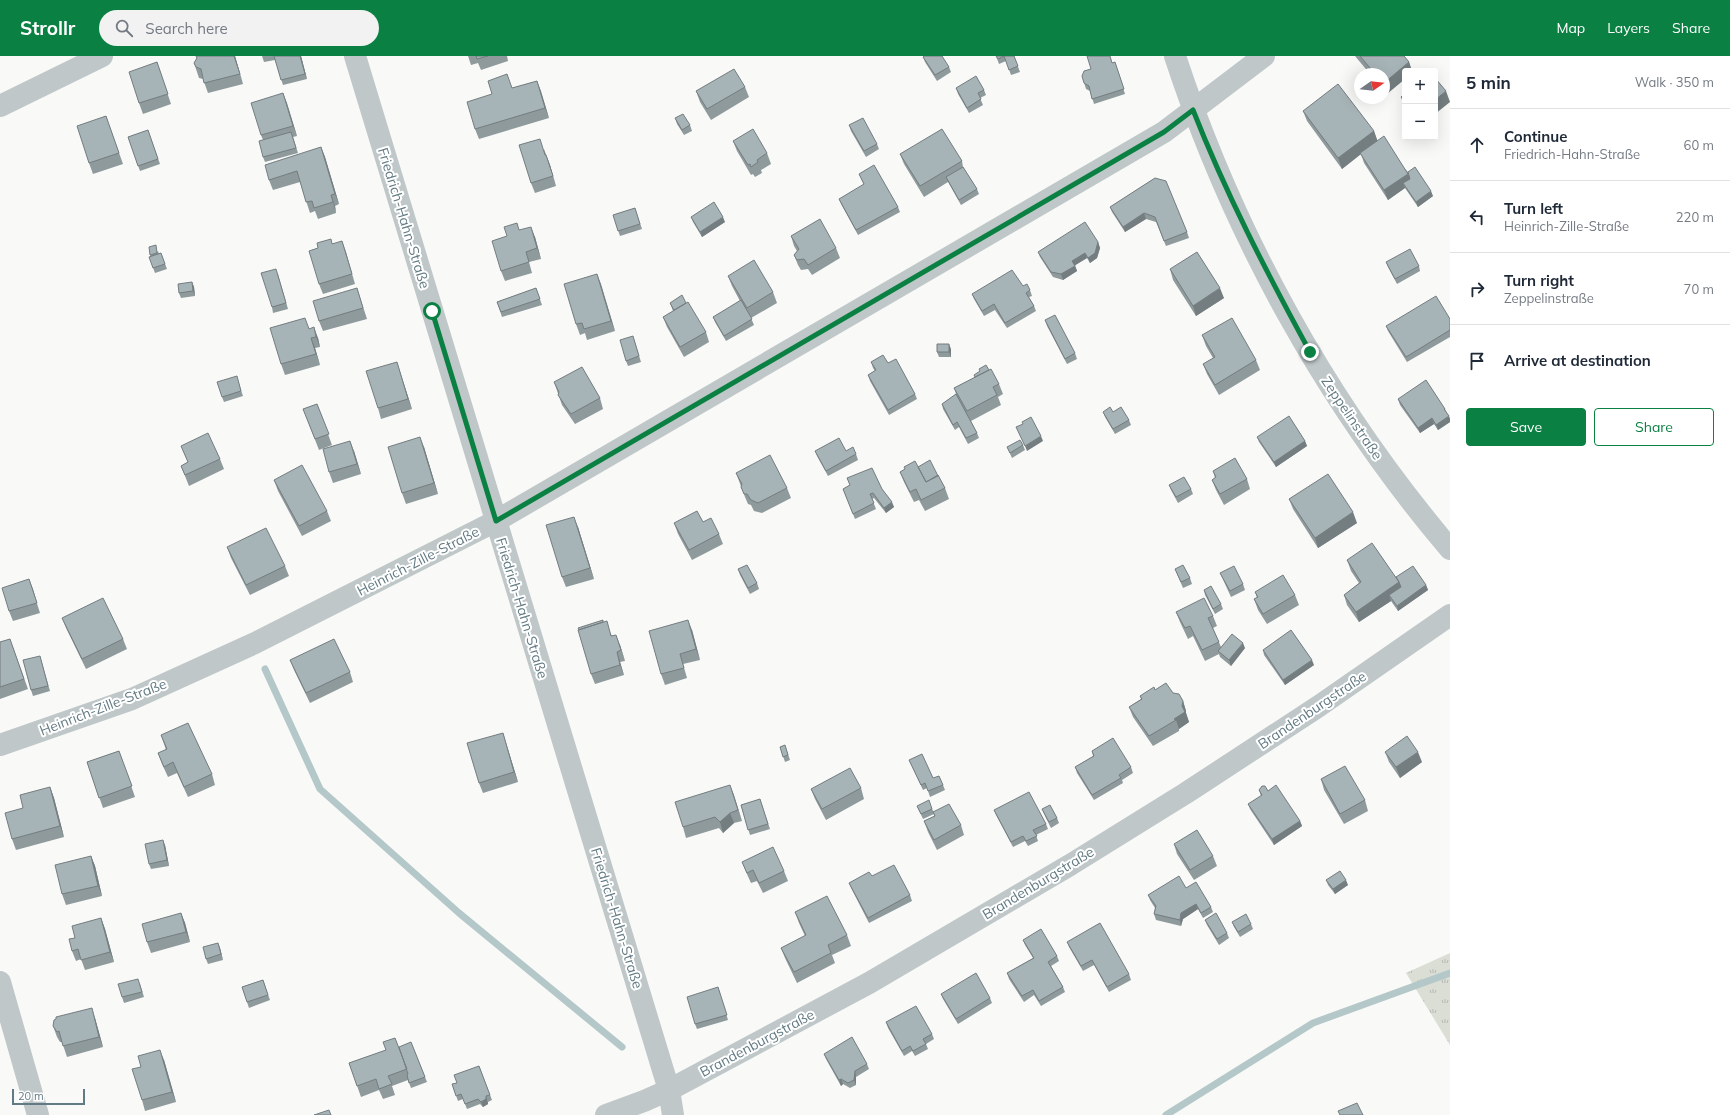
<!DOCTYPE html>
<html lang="en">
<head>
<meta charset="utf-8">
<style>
	:root { --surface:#fff; --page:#f2f2f3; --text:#1f2937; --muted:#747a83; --line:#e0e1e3; --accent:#0b8043 }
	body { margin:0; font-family:Mulish,sans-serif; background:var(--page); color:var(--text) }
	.controls { position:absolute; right:12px; top:12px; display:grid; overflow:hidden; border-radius:4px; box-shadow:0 4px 16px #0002 }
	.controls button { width:36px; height:36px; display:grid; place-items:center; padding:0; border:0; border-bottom:1px solid var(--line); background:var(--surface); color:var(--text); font:20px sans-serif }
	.compass { position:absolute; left:1354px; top:12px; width:36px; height:36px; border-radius:50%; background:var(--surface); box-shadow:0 4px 16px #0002; rotate:76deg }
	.scale { position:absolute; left:12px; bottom:10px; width:73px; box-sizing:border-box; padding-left:4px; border:2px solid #627a83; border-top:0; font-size:11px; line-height:14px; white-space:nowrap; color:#627a83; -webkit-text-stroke:3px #fff; paint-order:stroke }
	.stop { position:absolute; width:12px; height:12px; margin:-9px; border:3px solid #0b8043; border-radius:50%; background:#fff }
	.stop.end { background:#0b8043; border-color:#fff; box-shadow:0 1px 4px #0008 }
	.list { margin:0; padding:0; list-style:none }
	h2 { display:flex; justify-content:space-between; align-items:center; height:52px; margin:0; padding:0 16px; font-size:17px }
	h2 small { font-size:13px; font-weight:400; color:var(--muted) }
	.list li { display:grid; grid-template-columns:26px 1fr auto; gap:12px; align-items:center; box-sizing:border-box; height:72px; padding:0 16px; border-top:1px solid var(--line) }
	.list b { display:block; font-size:15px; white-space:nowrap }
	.list p { margin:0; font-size:13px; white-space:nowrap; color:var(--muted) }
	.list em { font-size:13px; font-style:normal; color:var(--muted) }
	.actions { display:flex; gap:8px; padding:12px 16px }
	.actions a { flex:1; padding:9px 0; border:1px solid var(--accent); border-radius:4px; text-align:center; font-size:14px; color:var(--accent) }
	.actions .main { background:var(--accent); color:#fff }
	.icon { flex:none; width:22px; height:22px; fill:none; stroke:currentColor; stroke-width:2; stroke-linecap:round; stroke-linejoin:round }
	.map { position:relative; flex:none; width:1450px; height:1059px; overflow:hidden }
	header { display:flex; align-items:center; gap:24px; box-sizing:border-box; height:56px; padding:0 20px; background:var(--accent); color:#fff }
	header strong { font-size:19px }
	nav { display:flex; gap:22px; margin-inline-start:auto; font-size:14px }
	.search { width:280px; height:36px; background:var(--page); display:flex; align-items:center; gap:10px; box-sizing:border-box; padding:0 14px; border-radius:22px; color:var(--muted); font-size:15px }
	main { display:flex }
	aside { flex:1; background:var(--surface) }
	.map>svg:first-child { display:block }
	.grass { fill:url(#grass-tufts) }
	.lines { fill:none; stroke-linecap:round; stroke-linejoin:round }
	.stream { stroke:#b5c8c9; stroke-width:7 }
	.minor { stroke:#bfc7c9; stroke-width:22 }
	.wall { fill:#8f9a9d }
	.shaded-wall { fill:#747d80 }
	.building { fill:#a6b3b7; stroke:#747d80 }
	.route { stroke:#0b8043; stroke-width:5 }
	.labels { text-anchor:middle; stroke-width:4; stroke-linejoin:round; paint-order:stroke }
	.street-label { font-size:14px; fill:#627a83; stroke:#fff }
</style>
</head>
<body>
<header>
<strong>Strollr</strong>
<div class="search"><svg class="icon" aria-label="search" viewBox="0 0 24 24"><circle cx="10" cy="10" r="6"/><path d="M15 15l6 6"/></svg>Search here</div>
<nav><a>Map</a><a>Layers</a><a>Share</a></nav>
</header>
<main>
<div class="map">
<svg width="1450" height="1059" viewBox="0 0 1450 1059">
	<defs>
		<pattern id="grass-tufts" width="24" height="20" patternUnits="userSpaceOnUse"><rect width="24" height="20" fill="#daded5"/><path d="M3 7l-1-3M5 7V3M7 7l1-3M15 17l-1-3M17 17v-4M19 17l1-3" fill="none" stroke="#b4b9b2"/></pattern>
	</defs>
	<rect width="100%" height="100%" fill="#f9f9f7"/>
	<!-- grass -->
	<path class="grass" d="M1450,897V989L1406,917Z"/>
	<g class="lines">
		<!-- stream -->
		<path class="stream" d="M265,613L320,733L459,857L622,991
			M1166,1059L1313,967L1450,917"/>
		<!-- minor -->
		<path class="minor" d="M355,0L669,1034L673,1059
			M1175,0C1234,180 1328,349 1450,493
			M0,50L102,0
			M0,689L132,643L255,587L496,465L1164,76L1264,0
			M0,926L38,1059
			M606,1059L644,1045L669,1034L869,927L1070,809L1186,737L1319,650L1450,559"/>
	</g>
	<!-- wall -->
	<path class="wall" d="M196,0H235L243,28L208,37L203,23L199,22L194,7L197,2Z
		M262,0H301L307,23L283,29L275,4L264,6Z
		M468,0H507L508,5L481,14L478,7L471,9Z
		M996,0H1014L1020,16L1011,19L1006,5L999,8Z
		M1355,0H1404L1409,6L1412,15H1405L1387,38L1384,35V18H1370Z
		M923,1L949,11L951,16L937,25L925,6Z
		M157,6L171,48L143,58L139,47Z
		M1115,6L1125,38L1094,48L1090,35L1086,33L1082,20Z
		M537,25L549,62L479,83L475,73L512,32Z
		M745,31L749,41L711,64L700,46L696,35Z
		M956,32L984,34L986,39L980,42L983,49L969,57L958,38Z
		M283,37L297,80L293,81L298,97L265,106L263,101V84L261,79Z
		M1405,37V51L1401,41Z
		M1303,55L1374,75L1377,85L1408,116L1433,140L1418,151L1405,132L1388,144L1364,107L1361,98L1342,113L1307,65Z
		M106,60L123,108L93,118L89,107Z
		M675,62L690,69L692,75L684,79L677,68Z
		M849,69L877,88L879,93L866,101L851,75Z
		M148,74L160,108L140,115L128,81Z
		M733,85L767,97L771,108L761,114L762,117L755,121L753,118L751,119L737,95Z
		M321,91L325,101L339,148L335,150L336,157L318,163L315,155L310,157L300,126L273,134L269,124Z
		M544,93L550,109L556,130L535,137L531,127Z
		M900,98L962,105L963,111L977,133L979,138L961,149L948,126L924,141L904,108Z
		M859,118L898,151L900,156L858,179L841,148L839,143L864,129Z
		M1155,122L1187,176L1189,182L1166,190L1156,166L1146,163L1125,176L1112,156L1110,151Z
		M635,152L642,173L620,180L613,159Z
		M691,161L725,166L702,181L693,166Z
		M519,174L535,181L541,203L529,206L532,217L505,225L501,215L507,180Z
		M791,180L836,192L840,202L812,219L808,213L801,214L798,209L794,199L797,195L794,190Z
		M342,185L355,228L323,238L319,228Z
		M1098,186L1100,192L1097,202L1090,207L1087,202L1075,209L1077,215L1063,224L1053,221L1040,201L1038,196Z
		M158,195L159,198L161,197L167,213L155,217L149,201H151L150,199Z
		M1386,206L1419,210L1420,215L1397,228L1388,211Z
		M1170,213L1224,242L1196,260L1173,224Z
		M278,218L288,253L273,257L272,251Z
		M597,218L615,275L587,284L585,277L580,279L576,268Z
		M728,220L773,236L777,247L751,262L754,269L726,285L715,266L713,261L740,245L732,230Z
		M192,226L194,231L195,240L181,242L179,237Z
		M1023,230L1030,234L1032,240L1029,241L1034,250L1036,255L1007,272L995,254L984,260L974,243L972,238Z
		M357,232L367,263L323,275L319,265Z
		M536,232L542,249L502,261L497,246Z
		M670,247L706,276L709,286L684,301L667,271L663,261L673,255Z
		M1450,263V281L1407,306L1388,275L1386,270Z
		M1045,264L1075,297L1077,303L1067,308L1047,270Z
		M309,273L318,282L320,291L315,292L320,309L285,319L281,308Z
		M1202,279L1256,304L1260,314L1219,339L1207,318L1203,308L1213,302L1206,290Z
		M633,280L641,306L628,310L626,305Z
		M951,293V301H939L937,296Z
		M397,306L412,353L381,363L378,352Z
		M871,306L888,307L915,338L917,343L889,359L870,325L868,319L875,315L873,312Z
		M989,314L999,328L1003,338L998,341L1001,349L971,365L977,377L979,382L968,388L959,371L955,374L943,353L942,348L956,338L954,332Z
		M238,325L243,340L224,346L222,341Z
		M554,326L600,342L603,353L575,368L562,349Z
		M1398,343L1445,353L1450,363V366L1438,374L1434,368L1420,377L1400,349Z
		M317,348L332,389L319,394L303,353Z
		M1103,356H1113L1129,364L1131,369L1115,378L1105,361Z
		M1257,381L1305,385L1307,390L1276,411L1259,386Z
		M1023,389L1025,394L1012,402L1007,391Z
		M181,390L220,403L224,413L189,430L181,410L188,406Z
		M424,391L438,438L406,448L402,437Z
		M354,395L361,418L333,427L329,416Z
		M815,395H846L856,398L858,404L828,420L817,400Z
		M918,411L938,420L945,432L949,443L925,455L919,444L914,446L904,426L900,416Z
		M1213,415L1247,423L1250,433L1224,449L1216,434L1212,424L1215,422Z
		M736,417L787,432L791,442L762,457L754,455L751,449L748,448L745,441Z
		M847,422L882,433L894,451L886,457L874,442L872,443L876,453L855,463L843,433L850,429Z
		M274,424L327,455L331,465L302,480L278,435Z
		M1169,429L1191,433L1193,438L1178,447L1171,434Z
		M1289,443L1357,467L1318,492L1293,453Z
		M703,466L719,478L723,488L692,504L678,478L674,467Z
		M578,471L594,523L566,531L562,521Z
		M227,491L285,510L289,520L250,539L231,502Z
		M1347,504L1396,521L1426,529L1428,534L1398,555L1391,545L1359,566L1347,549L1344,539L1359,527L1351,515Z
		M738,513L757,527L759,533L750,538L740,519Z
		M1175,513L1190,522L1192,528L1183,532Z
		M1220,517L1243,528L1245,534L1231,541Z
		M29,523L40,557L13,565L9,555Z
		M1204,534L1221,548L1223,553L1215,558L1205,539Z
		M1255,536L1295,539L1299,549L1267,568L1258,554L1254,543L1257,542Z
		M1176,556L1213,560L1217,570L1213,572L1221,591L1245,592L1231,610L1220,601L1219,598L1205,605L1193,580L1188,583L1180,566Z
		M62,562L123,583L127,593L86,613L66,572Z
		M604,566L612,580L620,589L625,605L620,606L624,619L595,628L591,618Z
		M692,574L700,604L683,608L687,622L665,629L661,618Z
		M10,583L28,633L0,643V586Z
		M1263,594L1314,609L1285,629L1264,599Z
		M40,600L50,635L33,640L31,634Z
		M290,604L350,616L353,626L310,647L294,614Z
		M1155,634L1173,637L1183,645L1186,655V657L1189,666L1179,673V675L1153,690L1133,661L1129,651L1141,643L1140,640Z
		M503,677L518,726L483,737L479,727Z
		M161,679L212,718L215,729L188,741L177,717L168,721L162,708L158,697L166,694Z
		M785,689L790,704L785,706L780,691Z
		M119,695L135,741L103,752L87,706Z
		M1092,695L1131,711L1133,717L1122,724L1123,727L1094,744L1077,717L1075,711L1093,700Z
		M1385,696L1422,706L1400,722L1389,706Z
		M909,704L933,722L943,729L945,734L930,741L927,732L923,734Z
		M1321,723L1365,744L1368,755L1344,768L1324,734Z
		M730,729L742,765L734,767L723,777L719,772L686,782L683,771Z
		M50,731L54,742L64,781L16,794L12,783L23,752Z
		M861,732L864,743L826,764L815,743L811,733Z
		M1259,734L1268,735L1300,765L1302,770L1274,789L1250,753L1248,748L1261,740Z
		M760,743L770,773L750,779L741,749Z
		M917,750L932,753L934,756L961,769L964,779L937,794L928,776L924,765L934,760V758L923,763Z
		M1042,753L1057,762L1059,767L1051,772L1044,758Z
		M994,754L1046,768L1048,773L1036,779L1038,785L1028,790L1025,785L1013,791L996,759Z
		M1174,788L1213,800L1217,810L1194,824L1177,798Z
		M165,789L169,810L151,813L149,808Z
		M91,800L95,810L102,840L66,849L62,838Z
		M742,806L784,815L788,825L763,837L757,825L751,827L746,816Z
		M872,820L910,839L912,845L869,867L851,832L849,827Z
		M1326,824L1348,829L1335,838L1328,829Z
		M1186,832L1211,851L1213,856L1203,862L1198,853L1183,863L1181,870L1156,864L1154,858L1155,852L1150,844L1148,839Z
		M795,856L847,879L851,890L832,899L835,907L797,927L785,902L781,892L805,880L799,867Z
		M181,857L185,867L190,886L151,897L147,886Z
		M101,862L105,873L114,906L85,914L81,903L76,905L72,895L75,882Z
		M1205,864L1227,877L1229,882L1219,889L1207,869Z
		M1232,866L1251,868L1253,873L1240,881L1234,871Z
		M1023,884L1057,900L1059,905L1051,910L1063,931L1065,936L1041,950L1034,939L1024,946L1009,923L1007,917L1033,902L1025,889Z
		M1067,886L1129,918L1131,924L1109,936L1094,909L1083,915L1069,891Z
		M218,887L220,892L223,904L208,908L206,903Z
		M263,924L270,944L249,952L242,931Z
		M140,928L144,941L124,947L122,941Z
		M718,931L728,964L697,973L695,968Z
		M941,938L990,942L992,947L958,968L943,943Z
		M95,962L103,991L67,1001L62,986H60L57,981L53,970Z
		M886,966L932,978L934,983L926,988L928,993L915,1000L912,995L904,1000L888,972Z
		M395,982L408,1018L411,986L427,1026L411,1032L408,1024L392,1030L395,1039L383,1043L379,1034L361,1041L349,1007L386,994Z
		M824,998L867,1008L869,1013L856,1021V1029L850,1032L843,1028L841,1030L826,1003Z
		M164,1004L176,1046L145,1055L142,1044Z
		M479,1010L492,1044L488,1046V1048L483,1051L480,1048L467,1053L463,1043L458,1045L452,1028L457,1027Z"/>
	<!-- shaded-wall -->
	<path class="shaded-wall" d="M234,0H235L243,28L240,18Z
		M300,0H301L307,23L305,18Z
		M1409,6L1412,15H1405V23L1387,38L1384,30V27Z
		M537,25L541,35L549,62L545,52Z
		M1446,35L1450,46L1435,58V44Z
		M283,37L287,47L297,80L293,70Z
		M1374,75L1378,86L1360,97L1361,98L1342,113L1338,102Z
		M321,91L325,101L339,148L335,138Z
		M546,99L550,109L556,130L553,120Z
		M1408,118L1412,128L1403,127L1405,132L1388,144L1384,134Z
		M1431,135L1433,140L1418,151L1416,146Z
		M331,139L335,150L336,157L333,146Z
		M1144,157L1146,163L1125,176L1123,171Z
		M723,161L725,166L702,181L700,176Z
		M531,171L535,181L541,203L537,192Z
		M342,185L346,196L355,228L352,218Z
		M1098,186L1100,192L1097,202L1090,207L1088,202Z
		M1085,197L1087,202L1074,210L1072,205Z
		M1075,210L1077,215L1063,224L1061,218Z
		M597,218L601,228L615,275L611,265Z
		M192,226L194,231L195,240L193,235Z
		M1220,232L1224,242L1196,260L1193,250Z
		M314,271L318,282L320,291L316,281Z
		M311,282L315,292L320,309L316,298Z
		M949,288L951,293V301L949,296Z
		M397,306L400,316L412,353L408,343Z
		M1449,360L1450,363V366L1438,374L1436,369Z
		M1432,362L1434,368L1420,377L1418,372Z
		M1041,380L1043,385L1027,395L1025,390Z
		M420,381L424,391L438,438L434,427Z
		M350,385L354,395L361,418L357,408Z
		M1305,385L1307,390L1276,411L1274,406Z
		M892,446L894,451L886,457L884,452Z
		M1353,456L1357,467L1318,492L1315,482Z
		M574,461L578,471L594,523L590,512Z
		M29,523L33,533L40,557L37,547Z
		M1399,526L1403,536L1389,539L1391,545L1359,566L1356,556Z
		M1426,529L1428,534L1398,555L1397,550Z
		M688,564L692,574L700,604L696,593Z
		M616,579L620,589L625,605L621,594Z
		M1243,587L1245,592L1231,610L1229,604Z
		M617,596L620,606L624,619L620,609Z
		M1312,604L1314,609L1285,629L1283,624Z
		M1183,645L1186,655V657L1189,666L1179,673L1176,664L1174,663L1182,650Z
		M503,677L506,687L518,726L514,716Z
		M1418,696L1422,706L1400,722L1396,711Z
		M730,729L734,739L742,765L738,754Z
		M50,731L54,742L64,781L60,770Z
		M730,757L734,767L723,777L720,766Z
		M1300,765L1302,770L1274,789L1272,783Z
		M163,784L165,789L169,810L167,804Z
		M91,800L95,810L102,840L98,830Z
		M1346,824L1348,829L1335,838L1333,833Z
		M1196,848L1198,853L1183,863L1181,870L1180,864L1181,857Z
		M181,857L185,867L190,886L186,876Z
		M101,862L105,873L114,906L110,896Z
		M218,887L220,892L223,904L221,898Z
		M92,952L95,962L103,991L99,981Z
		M160,994L164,1004L176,1046L172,1036Z
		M855,1015L856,1021V1029L854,1024Z
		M841,1023L843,1028L841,1030L839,1024Z
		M486,1040L488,1048L483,1051L481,1046Z"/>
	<!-- building -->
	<path class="building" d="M196,0H234L240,18L204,27L201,13L196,11L194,7L197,2Z
		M274,0H300L305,18L281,24Z
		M476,0H488L477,3Z
		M924,0H942L949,11L935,19L923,1Z
		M996,0H1014L1018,10L1009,14L1004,0L998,3Z
		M1087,0H1110L1112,7L1115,6L1124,33L1092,43L1089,30L1084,27L1082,20L1084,15L1091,13Z
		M1360,0H1404L1409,6L1384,27V18H1375Z
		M157,6L168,38L139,47L129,16Z
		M734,13L745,31L707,53L696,35Z
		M507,18L512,32L537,25L545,52L475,73L467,46L492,38L488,25Z
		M976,20L984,34L978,37L981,43L967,52L956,32Z
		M1435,22L1446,35L1435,44Z
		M1338,28L1374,75L1338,102L1303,55Z
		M283,37L293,70L261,79L251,47Z
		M1405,37V46L1401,41Z
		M683,58L690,69L682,74L675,62Z
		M106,60L119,97L89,107L77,70Z
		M863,62L877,88L864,95L849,69Z
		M753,73L767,97L757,104L758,106L751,111L750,108L748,109L733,85Z
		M942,73L962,105L920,130L900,98Z
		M148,74L158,103L138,110L128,81Z
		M291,76L296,92L263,101L259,85Z
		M1384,80L1408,118L1384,134L1360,97Z
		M540,83L545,99H546L553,120L531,127L519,89Z
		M321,91L335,138L331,139L333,146L314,152L312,145L306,146L297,115L269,124L265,109Z
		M874,109L898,151L856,174L839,143L864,128L859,118Z
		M963,111L977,133L959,144L946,121Z
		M1415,111L1431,135L1416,146L1403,127L1410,123L1408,116Z
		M1155,122L1166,125L1187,176L1164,185L1155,161L1144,157L1123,171L1110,151Z
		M714,146L723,161L700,176L691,161Z
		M635,152L640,168L618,175L613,159Z
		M820,163L836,192L808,209L804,203L797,204L794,199L799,193L791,180Z
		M1085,166L1098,186L1095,197L1088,202L1085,197L1072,205L1075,210L1061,218L1051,216L1038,196Z
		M517,167L519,174L531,171L537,192L526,196L529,206L501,215L492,185L507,180L504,171Z
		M331,183L332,188L342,185L352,218L319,228L309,195L318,192L317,187Z
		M156,189L157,197L150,199L149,191Z
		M1410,193L1419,210L1395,223L1386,206Z
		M1197,196L1220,232L1193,250L1170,213Z
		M161,197L165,208L153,212L149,201Z
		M754,204L773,236L747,252L728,220Z
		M276,213L286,247L272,251L261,217Z
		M1012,214L1023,230L1027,228L1030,234L1026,237L1034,250L1005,267L994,248L982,255L972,238Z
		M597,218L611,265L584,273L582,267L576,268L564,228Z
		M192,226L193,235L179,237L178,228Z
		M357,232L363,252L319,265L313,245Z
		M536,232L540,243L501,256L497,246Z
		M682,239L686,247L674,254L670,247Z
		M1436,240L1450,263V274L1406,301L1386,270Z
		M741,244L752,263L724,280L713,261Z
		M688,246L706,276L680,291L663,261Z
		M1055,259L1075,297L1065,303L1045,264Z
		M305,262L309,273L314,271L316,281L311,282L316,298L281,308L270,272Z
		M1232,262L1256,304L1215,329L1203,308L1215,301L1202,279Z
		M633,280L639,300L626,305L620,284Z
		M937,288H949V296H937Z
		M883,299L888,307L896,303L915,338L888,354L868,319L876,314L871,306Z
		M397,306L408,343L378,352L366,315Z
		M986,309L989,314L975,321L974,319L980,315L979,313Z
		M582,311L600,342L571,358L558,339L559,336L554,326Z
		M991,313L999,328L993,331L997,339L967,355L954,332Z
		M237,320L241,335L222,341L217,326Z
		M1426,324L1445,353H1444L1449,360L1436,369L1432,362L1418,372L1398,343Z
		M956,338L977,377L966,382L957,366L953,369L942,348Z
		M317,348L329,378L315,383L303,353Z
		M1110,351L1113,356L1121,351L1129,364L1113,373L1103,356Z
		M1289,360L1305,385L1274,406L1257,381Z
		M1031,361L1041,380L1025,390L1016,371L1023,368L1022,366Z
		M208,377L220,403L185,419L181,410L188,406L181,390Z
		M420,381L434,427L402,437L388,391Z
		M839,382L846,395L853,391L856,398L826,415L815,395Z
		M1020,384L1023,389L1010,397L1007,391Z
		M350,385L357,408L329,416L323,393Z
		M770,399L787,432L758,447L751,444L747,438H744L741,431L742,428L736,417Z
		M1235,402L1247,423L1220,438L1212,424L1216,421L1213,415Z
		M930,404L938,420L926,426L918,411Z
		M915,405L926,426L938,419L945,432L921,444L916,433L910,436L900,416L905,413L904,411Z
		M302,409L327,455L299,470L274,424Z
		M872,412L882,433L892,446L884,452L873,437L870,438L874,447L853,458L843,433L850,429L847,422Z
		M1328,418L1353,456L1315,482L1289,443Z
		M1184,421L1191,433L1176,441L1169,429Z
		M697,455L703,466L711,462L719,478L689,494L674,467Z
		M574,461L590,512L562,521L546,469Z
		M266,472L285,510L246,529L227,491Z
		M1372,487L1399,526L1356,556L1344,539L1361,526L1347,504Z
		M747,509L757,527L748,532L738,513Z
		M1183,509L1190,522L1181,526L1175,513Z
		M1234,510L1243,528L1230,535L1220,517Z
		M1413,510L1426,529L1397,550L1389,539L1401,531L1399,526L1396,521Z
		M1283,519L1295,539L1263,558L1254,543L1258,541L1255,536Z
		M29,523L37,547L9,555L2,532Z
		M1211,530L1221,548L1213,553L1204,534Z
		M103,542L123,583L82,603L62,562Z
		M1204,542L1213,560L1208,562L1219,586L1202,594L1190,570L1185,572L1176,556Z
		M603,564V566L579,574L578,572Z
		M688,564L696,593L680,598L684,612L661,618L649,575Z
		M607,565L611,580L616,579L621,594L617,596L620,609L591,618L578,574Z
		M1291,574L1312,604L1283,624L1263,594Z
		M1232,578L1243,587L1229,604L1218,595Z
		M10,583L24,623L0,631V586Z
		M334,583L350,616L306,637L290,604Z
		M40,600L48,630L31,634L23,604Z
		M1166,627L1173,637L1179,638L1183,645L1182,650L1185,656L1174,663L1176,664L1149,680L1129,651L1142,643L1140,640L1154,631L1155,634Z
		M188,667L212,718L184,731L173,706L164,711L158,697L167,693L161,679Z
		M503,677L514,716L479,727L467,687Z
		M1407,680L1418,696L1396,711L1385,696Z
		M1113,682L1131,711L1119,719L1121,722L1092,739L1075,711L1094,700L1092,695Z
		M785,689L788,699L783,701L780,691Z
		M119,695L132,730L99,742L87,706Z
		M922,698L933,722L939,720L943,729L928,735L925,727L921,729L909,704Z
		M1345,710L1365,744L1340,758L1321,723Z
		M850,712L861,732L822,753L811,733Z
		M730,729L738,754L730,757L720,766L715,761L683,771L675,746Z
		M1276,729L1300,765L1272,783L1248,748L1262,739L1259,734L1262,730H1265L1268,735Z
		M50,731L60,770L12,783L5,757L23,752L20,739Z
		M1029,736L1046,768L1033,774L1037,780L1026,785L1023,780L1011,786L994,754Z
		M760,743L768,768L748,774L741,749Z
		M929,744L932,753L921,758L917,750Z
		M949,748L961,769L934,784L924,765L935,760L933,756Z
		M1050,749L1057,762L1049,766L1042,753Z
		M1197,774L1213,800L1190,814L1174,788Z
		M163,784L167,804L149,808L145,788Z
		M773,791L784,815L759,827L753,814L747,817L742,806Z
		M91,800L98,830L62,838L55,809Z
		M894,809L910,839L868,862L849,827L869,816L872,820Z
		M1340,815L1346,824L1333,833L1326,824Z
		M1179,820L1186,832L1196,826L1211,851L1201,857L1196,848L1181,857L1180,864L1154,858L1156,850L1148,839Z
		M827,840L847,879L828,889L831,897L794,916L781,892L806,879L795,856Z
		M181,857L186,876L147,886L142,868Z
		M1216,857L1227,877L1217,883L1205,864Z
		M1246,858L1251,868L1238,876L1232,866Z
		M101,862L110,896L81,904L78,893L72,895L69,883L75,882L72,870Z
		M1100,867L1129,918L1107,931L1092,904L1081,910L1067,886Z
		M1041,873L1057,900L1048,906L1063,931L1039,945L1033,934L1022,940L1007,917L1034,902L1023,884Z
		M218,887L221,898L206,903L203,891Z
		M976,917L990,942L956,963L941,938Z
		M138,923L142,936L122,941L118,928Z
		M263,924L268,939L247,946L242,931Z
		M718,931L727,959L695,968L687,941Z
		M916,950L932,978L923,983L926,988L913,995L910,990L902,995L886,966Z
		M92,952L99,981L63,990L59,975L57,976L53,970L54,964L56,963V961Z
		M852,981L867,1008L855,1015L854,1024L848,1027L841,1023L839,1024L824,998Z
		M395,982L407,1013L388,1020L392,1028L379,1033L376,1023L357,1030L349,1007L386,994L383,986Z
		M411,986L425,1021L409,1027L407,1019L408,1018L399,991Z
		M160,994L172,1036L142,1044L132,1013L141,1011L138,1000Z
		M479,1010L490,1039L486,1040V1043L481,1046L478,1043L465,1048L461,1038L456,1040L452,1028L457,1027L454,1019Z
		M1357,1047L1363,1059H1340L1338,1055Z
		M329,1054L331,1059H314Z"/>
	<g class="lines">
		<!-- route -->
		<path class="route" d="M432,255L496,465L1164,76L1193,54C1226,138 1267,217 1310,296"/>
	</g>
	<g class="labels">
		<!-- street labels -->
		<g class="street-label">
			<text transform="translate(404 162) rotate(73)" y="5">Friedrich-Hahn-Straße</text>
			<text transform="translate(1352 362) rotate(56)" y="5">Zeppelinstraße</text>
			<text transform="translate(418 505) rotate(-27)" y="5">Heinrich-Zille-Straße</text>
			<text transform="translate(522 552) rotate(73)" y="5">Friedrich-Hahn-Straße</text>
			<text transform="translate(103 651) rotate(-21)" y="5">Heinrich-Zille-Straße</text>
			<text transform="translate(1312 654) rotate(-34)" y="5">Brandenburgstraße</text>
			<text transform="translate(1038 827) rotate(-31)" y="5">Brandenburgstraße</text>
			<text transform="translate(617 862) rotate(73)" y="5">Friedrich-Hahn-Straße</text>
			<text transform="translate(757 987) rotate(-28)" y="5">Brandenburgstraße</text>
		</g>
	</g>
</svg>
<div class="controls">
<button>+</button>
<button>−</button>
</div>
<svg class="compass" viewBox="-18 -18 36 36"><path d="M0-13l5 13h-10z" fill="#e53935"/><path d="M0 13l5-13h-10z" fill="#747a83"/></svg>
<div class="scale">20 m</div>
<div class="stop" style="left:432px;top:255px"></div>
<div class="stop end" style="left:1310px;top:296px"></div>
</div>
<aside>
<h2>5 min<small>Walk · 350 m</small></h2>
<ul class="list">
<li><svg class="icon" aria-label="ahead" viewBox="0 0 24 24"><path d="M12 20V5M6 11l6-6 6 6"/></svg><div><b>Continue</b><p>Friedrich-Hahn-Straße</p></div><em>60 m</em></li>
<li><svg class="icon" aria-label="left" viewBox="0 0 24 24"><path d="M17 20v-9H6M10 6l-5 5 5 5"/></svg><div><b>Turn left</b><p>Heinrich-Zille-Straße</p></div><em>220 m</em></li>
<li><svg class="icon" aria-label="right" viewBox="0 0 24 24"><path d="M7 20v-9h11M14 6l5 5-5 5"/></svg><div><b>Turn right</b><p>Zeppelinstraße</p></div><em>70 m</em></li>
<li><svg class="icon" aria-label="arrive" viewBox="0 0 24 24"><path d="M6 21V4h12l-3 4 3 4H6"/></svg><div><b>Arrive at destination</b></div></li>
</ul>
<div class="actions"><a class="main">Save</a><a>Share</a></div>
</aside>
</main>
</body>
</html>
